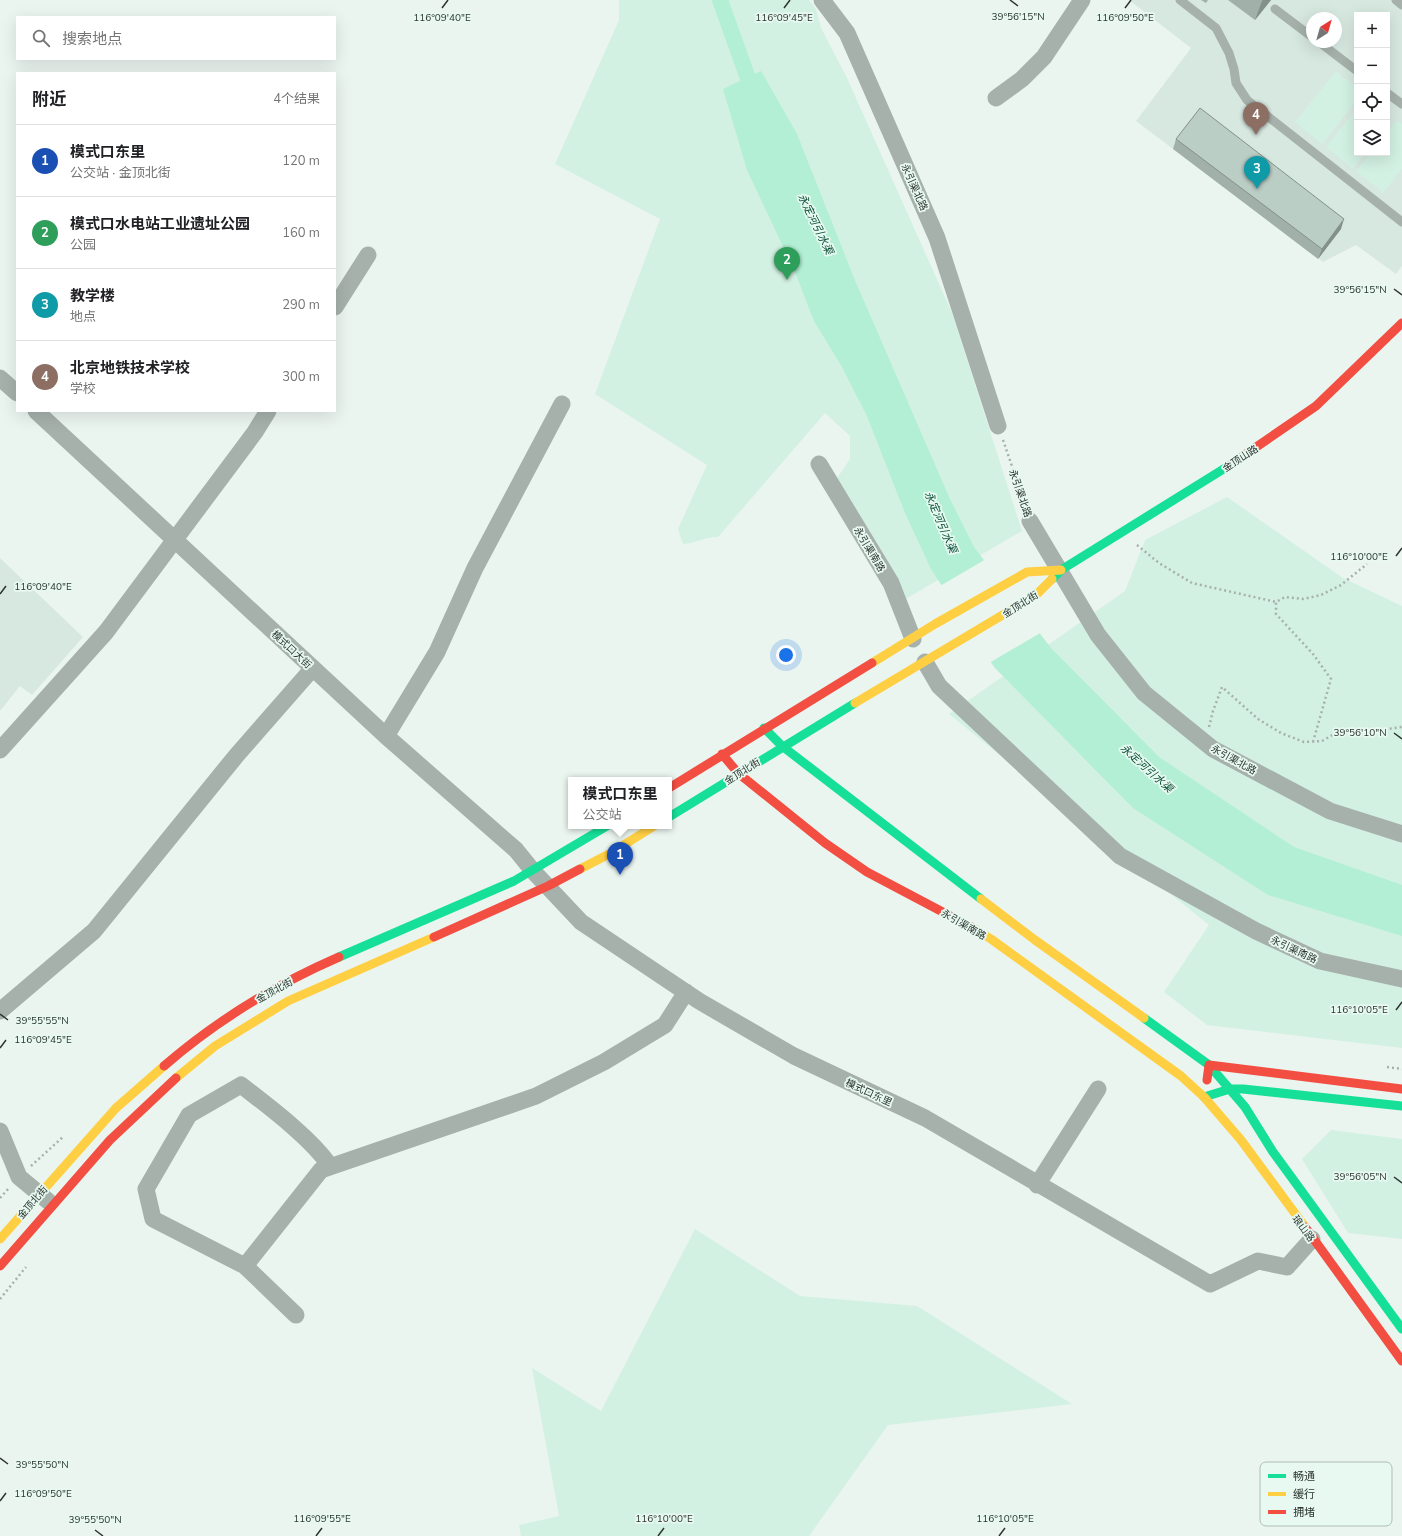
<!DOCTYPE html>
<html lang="zh">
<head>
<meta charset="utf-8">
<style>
	:root { --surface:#fff; --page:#f2f2f2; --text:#202124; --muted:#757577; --line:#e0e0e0; --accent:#707873 }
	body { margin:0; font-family:"Nunito Sans","Noto Sans SC",sans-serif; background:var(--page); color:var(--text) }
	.controls { position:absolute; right:12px; top:12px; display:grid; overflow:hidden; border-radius:0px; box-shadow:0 4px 16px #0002 }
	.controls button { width:36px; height:36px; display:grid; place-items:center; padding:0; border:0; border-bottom:1px solid var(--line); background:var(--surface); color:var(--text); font:20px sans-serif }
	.compass { position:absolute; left:1306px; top:12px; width:36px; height:36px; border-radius:50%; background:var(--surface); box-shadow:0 4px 16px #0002; rotate:37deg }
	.you { position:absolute; left:786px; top:655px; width:14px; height:14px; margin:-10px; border:3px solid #fff; border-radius:50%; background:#1a73e8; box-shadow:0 0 0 6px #1a73e833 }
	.badge { display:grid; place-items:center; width:26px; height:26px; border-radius:50%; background:var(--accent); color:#fff; font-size:13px; font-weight:700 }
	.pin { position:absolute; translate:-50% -33px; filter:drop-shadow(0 1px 2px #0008) }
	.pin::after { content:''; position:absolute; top:21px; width:14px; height:12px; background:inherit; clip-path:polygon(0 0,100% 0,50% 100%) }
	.popup { position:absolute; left:568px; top:777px; width:104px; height:52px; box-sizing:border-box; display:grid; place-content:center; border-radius:0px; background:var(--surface); filter:drop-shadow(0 1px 3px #0005); font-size:13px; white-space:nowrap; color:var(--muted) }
	.popup b { font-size:15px; color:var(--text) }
	.popup::after { content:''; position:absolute; left:50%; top:100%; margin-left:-8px; border:8px solid transparent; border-top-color:var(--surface) }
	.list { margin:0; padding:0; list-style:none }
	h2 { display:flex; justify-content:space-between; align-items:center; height:52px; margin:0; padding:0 16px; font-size:17px }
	h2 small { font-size:13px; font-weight:400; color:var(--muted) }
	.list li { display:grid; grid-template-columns:26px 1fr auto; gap:12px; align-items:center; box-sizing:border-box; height:72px; padding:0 16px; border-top:1px solid var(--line) }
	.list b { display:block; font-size:15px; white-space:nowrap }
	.list p { margin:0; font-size:13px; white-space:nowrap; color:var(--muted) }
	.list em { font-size:13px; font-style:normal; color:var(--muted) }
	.icon { flex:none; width:22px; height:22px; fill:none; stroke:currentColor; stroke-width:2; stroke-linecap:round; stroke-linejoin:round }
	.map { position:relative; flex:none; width:1402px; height:1536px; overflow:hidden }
	.search { position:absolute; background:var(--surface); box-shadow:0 4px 16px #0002; left:16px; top:16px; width:320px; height:44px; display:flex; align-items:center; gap:10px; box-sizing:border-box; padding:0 14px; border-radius:0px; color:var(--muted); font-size:15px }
	.panel { position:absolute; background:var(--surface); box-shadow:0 4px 16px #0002; left:16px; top:72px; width:320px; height:340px; border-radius:0px }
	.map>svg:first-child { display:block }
	.built { fill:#d7e8e1; fill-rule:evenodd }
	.green { fill:#d2f1e2 }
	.water { fill:#b2efd4 }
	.pier { fill:#ebf5f0 }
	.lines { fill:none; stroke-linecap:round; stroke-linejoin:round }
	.canal { stroke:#b2efd4; stroke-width:16 }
	.path { stroke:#a7b1ac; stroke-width:2.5; stroke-dasharray:2 3; stroke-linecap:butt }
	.lane { stroke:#a6b1ac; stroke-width:9 }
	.street { stroke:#a6b1ac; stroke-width:17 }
	.fast { stroke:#16e098; stroke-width:9 }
	.slow { stroke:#ffcf43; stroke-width:9 }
	.jam { stroke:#f24e42; stroke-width:9 }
	.wall { fill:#a1b1aa }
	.shaded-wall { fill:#83908b }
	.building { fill:#bbcec6; stroke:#83908b }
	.ticks { fill:none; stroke:#2d3430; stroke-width:1.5 }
	.labels { text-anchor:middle; stroke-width:3.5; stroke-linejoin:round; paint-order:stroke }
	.street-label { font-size:10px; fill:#2d3430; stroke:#e7f9f0 }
	.water-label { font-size:11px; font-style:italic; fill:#0d513b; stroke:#e7f9f0 }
	.key { fill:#e7f9f0; stroke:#afbeb6; stroke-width:1 }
	.key-label { font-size:11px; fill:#2d3430 }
	.ticks-label { font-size:10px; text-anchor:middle; fill:#2d3430; stroke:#e7f9f0; stroke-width:3.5; stroke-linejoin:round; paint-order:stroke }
</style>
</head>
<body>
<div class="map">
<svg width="1402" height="1536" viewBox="0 0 1402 1536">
	<rect width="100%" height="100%" fill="#ebf5f0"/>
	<!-- built -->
	<path class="built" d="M1129,0H1402V266L1396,274L1356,245L1323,262L1136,121L1191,48ZM1357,15H1387V153H1357ZM1312,18H1336V42H1312Z
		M0,558L83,637L32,695L20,686L0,711Z"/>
	<!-- green -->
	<path class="green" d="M619,0H809L816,9L821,28L847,78L952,313L1022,531L904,600L837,478L850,459V436L825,413L718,537C705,537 696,543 683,544L678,529L707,465L595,394L660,219L555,164L619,20Z
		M1336,71L1357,88V100L1322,144L1295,122Z
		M1357,108V153H1365L1353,169L1326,147Z
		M1397,120L1402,124V169L1383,193L1356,171L1371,153H1387V132Z
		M1227,497L1343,578L1402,606V1048L1207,1025L1164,992L1209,925L949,714L1125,591L1145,540Z
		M1331,1130L1402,1139V1239L1348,1233L1302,1159Z
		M695,1229L800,1296L917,1306L1072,1404L888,1425L809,1536H521L519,1525L559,1516L532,1368L601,1411Z"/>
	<!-- water -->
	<path class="water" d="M761,71L797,134L854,278L949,497L974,547L1051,648L1159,757L1294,847L1402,885V936L1268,895L1133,808L994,667L931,569L905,513L867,416L842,367L814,321L795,272L747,170L723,89Z"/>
	<!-- pier -->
	<path class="pier" d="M986,559L1042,632L989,663L940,586Z"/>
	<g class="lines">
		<!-- canal -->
		<path class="canal" d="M720,0L755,98"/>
		<!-- path -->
		<path class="path" d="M1003,440L1026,507
			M1137,545L1159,563L1192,583L1276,602
			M1209,727L1213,711L1222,687L1258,719L1281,733L1304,742L1322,741L1336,733L1366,732L1402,727
			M1313,742L1331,679L1313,654L1276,614V602L1285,597L1303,599L1321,595L1341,585L1367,564
			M1387,1067L1402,1069
			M31,1166L64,1136
			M0,1198L9,1188
			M0,1299L26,1267"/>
		<!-- lane -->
		<path class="lane" d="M1180,0L1216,28L1229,53L1234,69L1236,83L1247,100L1402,222
			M1396,0L1402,5
			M1275,9L1312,37
			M1319,42L1357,71
			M1387,93L1402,104"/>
		<!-- street -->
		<path class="street" d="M822,0L847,33L937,238L998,426
			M996,98L1022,79L1044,57L1082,0
			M335,307L368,255
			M0,378L17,393
			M36,411L386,736L516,850L533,871L581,922L699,1001L794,1056L925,1118L1210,1284L1258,1261L1287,1267L1312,1239
			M819,464L891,583L913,639
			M1030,521L1098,635L1144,693L1213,749L1330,811L1402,834
			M925,662L939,686L1120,856L1256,931L1320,961L1402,979
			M386,736L437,652L475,568L562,404
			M0,750L106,632L255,432L268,411
			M0,1011L94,931L236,756L313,668
			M0,1131L19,1177L48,1201
			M1037,1185L1098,1089
			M245,1266L153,1219L146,1189L189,1115L241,1085C268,1106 311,1138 330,1166
			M296,1315L245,1266L321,1170L536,1096L604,1062L665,1025L686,992"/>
		<!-- fast -->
		<path class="fast" d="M1052,579L1061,570L1230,465
			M764,728L782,746L981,899
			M669,817L855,703
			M339,957L514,881L607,826
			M1144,1018L1209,1065
			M1209,1065L1245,1107L1273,1152L1402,1329
			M1204,1097L1230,1089H1243L1402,1106"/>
		<!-- slow -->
		<path class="slow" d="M872,663L935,624L1027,572L1061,570
			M855,703L1036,595L1052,579
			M580,869L611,853L654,826
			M981,899L1035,940L1144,1018
			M973,928L991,939L1181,1076L1204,1097
			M176,1078L215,1046L288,1001L434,937
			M1204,1097L1241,1140L1305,1227
			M0,1239L116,1108L164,1066"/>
		<!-- jam -->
		<path class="jam" d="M1230,465L1316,406L1402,323
			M722,754L738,773L825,843L867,872L973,928
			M669,788L872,663
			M434,937L548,886L580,869
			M164,1066C216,1021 277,984 339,957
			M1207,1080L1209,1065L1402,1089
			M1305,1227L1402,1361
			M0,1266L110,1140L176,1078"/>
	</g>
	<!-- wall -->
	<path class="wall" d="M1201,0H1208L1206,3Z
		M1228,0H1271L1255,20Z
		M1176,139L1341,229L1318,259L1173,149Z"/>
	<!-- shaded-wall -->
	<path class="shaded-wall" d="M1263,0H1271L1255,20L1262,1Z
		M1344,219L1341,229L1318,259L1322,249Z"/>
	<!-- building -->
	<path class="building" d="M1200,108L1344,219L1322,249L1176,139Z"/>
	<!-- ticks -->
	<path class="ticks" d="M1010,0L1018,6M442,8L448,0M784,8L790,0M1125,8L1131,0M1394,289L1402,295M1396,556L1402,548M0,594L6,586M1394,733L1402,739M1396,1010L1402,1002M0,1014L8,1020M0,1048L6,1040M1394,1177L1402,1183M0,1458L8,1464M0,1501L6,1493M95,1530L103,1536M316,1536L322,1528M658,1536L664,1528M999,1536L1005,1528"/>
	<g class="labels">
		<!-- street labels -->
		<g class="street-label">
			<text transform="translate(915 187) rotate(66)" y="4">永引渠北路</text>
			<text transform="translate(1240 458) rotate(-33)" y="4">金顶山路</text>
			<text transform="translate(1021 493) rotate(71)" y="4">永引渠北路</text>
			<text transform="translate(870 549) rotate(59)" y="4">永引渠南路</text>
			<text transform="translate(1020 604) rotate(-32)" y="4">金顶北街</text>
			<text transform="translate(292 649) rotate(43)" y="4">模式口大街</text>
			<text transform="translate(1234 759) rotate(29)" y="4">永引渠北路</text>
			<text transform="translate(742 771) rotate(-32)" y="4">金顶北街</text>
			<text transform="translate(964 924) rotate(30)" y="4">永引渠南路</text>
			<text transform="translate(1294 949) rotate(25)" y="4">永引渠南路</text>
			<text transform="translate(274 990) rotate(-29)" y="4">金顶北街</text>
			<text transform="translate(869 1092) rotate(25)" y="4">模式口东里</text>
			<text transform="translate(32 1202) rotate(-49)" y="4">金顶北街</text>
			<text transform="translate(1304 1228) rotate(53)" y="4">琅山路</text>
		</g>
		<!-- water labels -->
		<g class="water-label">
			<text transform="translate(816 224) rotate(64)" y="4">永定河引水渠</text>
			<text transform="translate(941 522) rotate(67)" y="4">永定河引水渠</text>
			<text transform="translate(1147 768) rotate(42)" y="4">永定河引水渠</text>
		</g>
	</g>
	<!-- legend -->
	<rect x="1260" y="1462" width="132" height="64" rx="6" class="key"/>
	<rect x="1268" y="1474" width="18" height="4" fill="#16e098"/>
	<rect x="1268" y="1492" width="18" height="4" fill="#ffcf43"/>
	<rect x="1268" y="1510" width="18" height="4" fill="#f24e42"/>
	<g class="key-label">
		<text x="1293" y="1480">畅通</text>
		<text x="1293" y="1498">缓行</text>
		<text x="1293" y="1516">拥堵</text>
	</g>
	<g class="ticks-label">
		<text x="1018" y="20">39°56'15"N</text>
		<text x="442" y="21">116°09'40"E</text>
		<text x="784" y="21">116°09'45"E</text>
		<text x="1125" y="21">116°09'50"E</text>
		<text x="1360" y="293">39°56'15"N</text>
		<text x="1359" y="560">116°10'00"E</text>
		<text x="43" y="590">116°09'40"E</text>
		<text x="1360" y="736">39°56'10"N</text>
		<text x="1359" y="1013">116°10'05"E</text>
		<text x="42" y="1024">39°55'55"N</text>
		<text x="43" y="1043">116°09'45"E</text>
		<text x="1360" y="1180">39°56'05"N</text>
		<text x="42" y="1468">39°55'50"N</text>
		<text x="43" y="1497">116°09'50"E</text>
		<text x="322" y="1522">116°09'55"E</text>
		<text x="664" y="1522">116°10'00"E</text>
		<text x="1005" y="1522">116°10'05"E</text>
		<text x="95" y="1523">39°55'50"N</text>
	</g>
</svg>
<div class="controls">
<button>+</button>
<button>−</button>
<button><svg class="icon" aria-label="locate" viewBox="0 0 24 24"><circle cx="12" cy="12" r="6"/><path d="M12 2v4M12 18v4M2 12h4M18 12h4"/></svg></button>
<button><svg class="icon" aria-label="layers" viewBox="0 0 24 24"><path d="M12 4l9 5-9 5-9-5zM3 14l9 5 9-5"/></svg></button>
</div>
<svg class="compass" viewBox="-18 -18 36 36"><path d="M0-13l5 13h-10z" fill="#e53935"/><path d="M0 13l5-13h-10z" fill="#757577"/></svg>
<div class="you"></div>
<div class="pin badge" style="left:620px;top:875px;background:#1a4fb4">1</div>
<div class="popup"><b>模式口东里</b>公交站</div>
<div class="pin badge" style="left:787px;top:280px;background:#2e9e5b">2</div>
<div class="pin badge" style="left:1257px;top:189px;background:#0f9aa8">3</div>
<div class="pin badge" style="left:1256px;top:135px;background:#8d6e63">4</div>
<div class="search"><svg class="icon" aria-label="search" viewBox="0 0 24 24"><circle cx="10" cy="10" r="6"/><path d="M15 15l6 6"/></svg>搜索地点</div>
<section class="panel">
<h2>附近<small>4个结果</small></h2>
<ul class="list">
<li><span class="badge" style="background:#1a4fb4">1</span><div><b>模式口东里</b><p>公交站 · 金顶北街</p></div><em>120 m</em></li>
<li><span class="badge" style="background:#2e9e5b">2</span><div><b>模式口水电站工业遗址公园</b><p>公园</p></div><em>160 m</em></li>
<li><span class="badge" style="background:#0f9aa8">3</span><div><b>教学楼</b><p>地点</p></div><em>290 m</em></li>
<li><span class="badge" style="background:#8d6e63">4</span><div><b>北京地铁技术学校</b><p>学校</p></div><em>300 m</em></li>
</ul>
</section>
</div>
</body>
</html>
